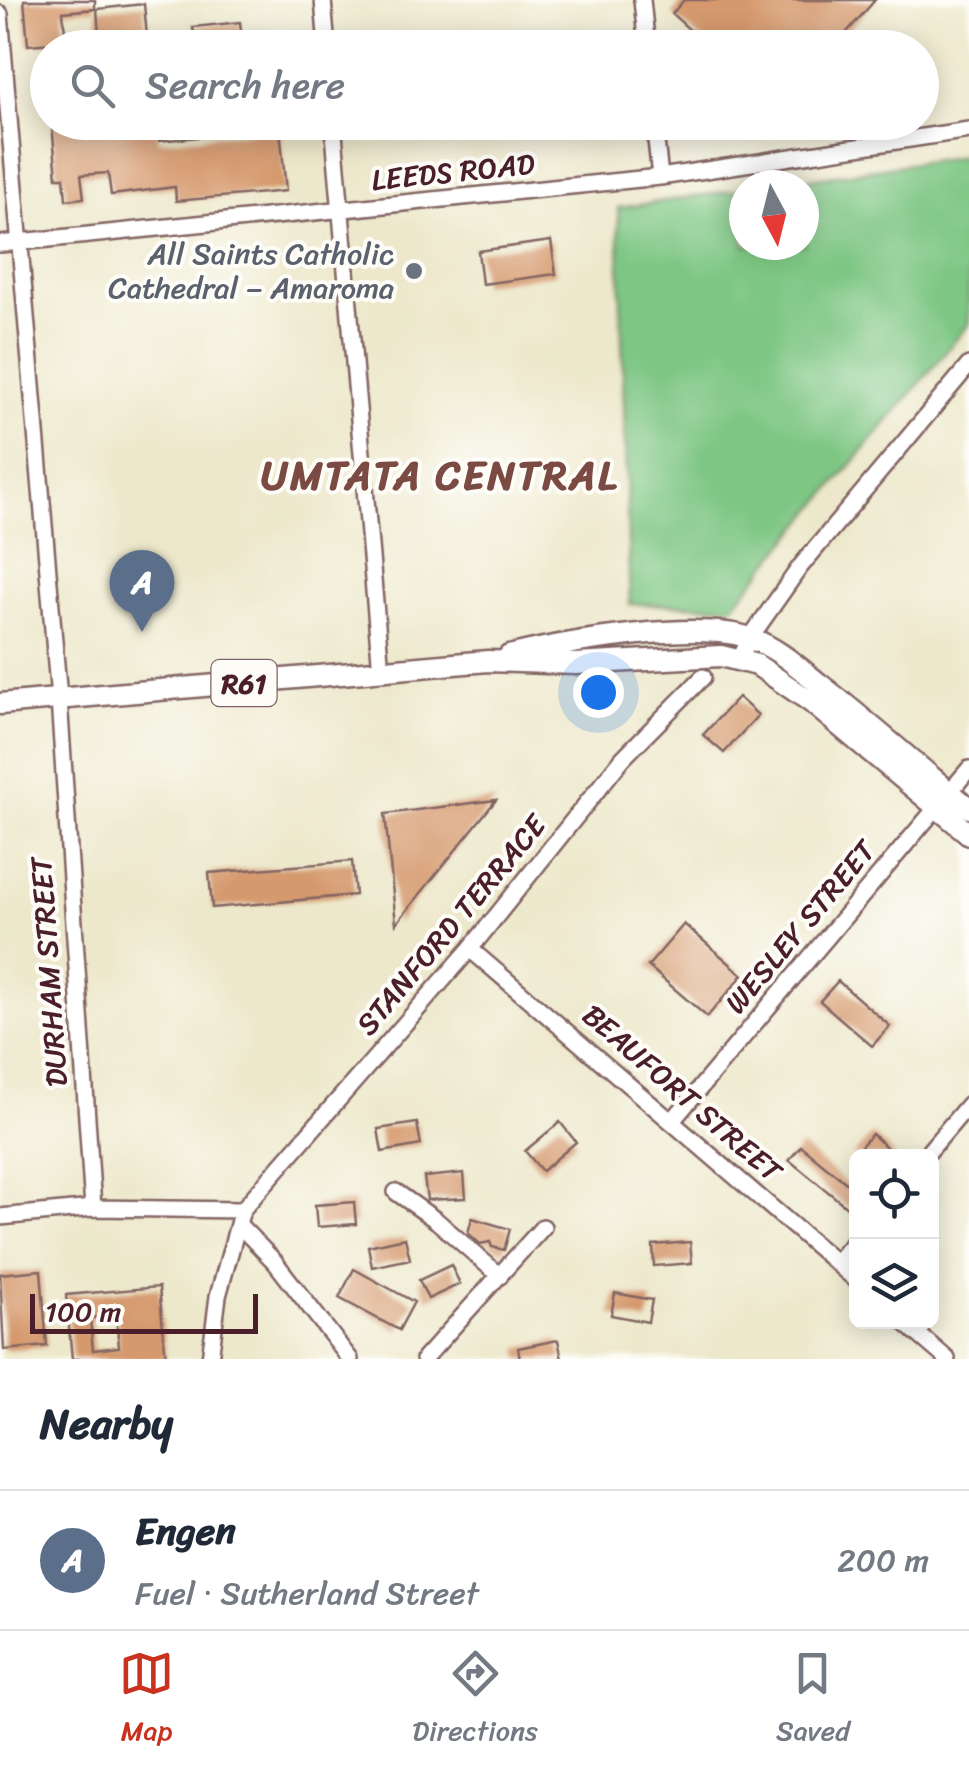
<!DOCTYPE html>
<html lang="en">
<head>
<meta charset="utf-8">
<style>
	:root { --surface:#fff; --page:#f6f6f7; --text:#1f2937; --muted:#747a83; --line:#e0e1e3; --accent:#c8321e }
	body { margin:0; font-family:Sriracha,sans-serif; background:var(--page); color:var(--text) }
	.controls { position:absolute; right:30px; bottom:30px; display:grid; overflow:hidden; border-radius:15px; box-shadow:0 5px 25px #0003 }
	.controls button { width:90px; height:90px; display:grid; place-items:center; padding:0; border:0; border-bottom:2px solid var(--line); background:var(--surface); color:var(--text); font:50px sans-serif }
	.compass { position:absolute; left:729px; top:170px; width:90px; height:90px; border-radius:50%; background:var(--surface); box-shadow:0 5px 25px #0003; rotate:173deg }
	.scale { position:absolute; left:30px; bottom:25px; width:228px; box-sizing:border-box; padding-left:10px; border:5px solid #4a1f2b; border-top:0; font-size:28px; line-height:35px; white-space:nowrap; color:#4a1f2b; -webkit-text-stroke:8px #fdfcf7; paint-order:stroke }
	.you { position:absolute; left:598px; top:692px; width:35px; height:35px; margin:-25px; border:8px solid #fff; border-radius:50%; background:#1a73e8; box-shadow:0 0 0 15px #1a73e833 }
	.badge { display:grid; place-items:center; width:65px; height:65px; border-radius:50%; background:var(--accent); color:#fff; font-size:32px; font-weight:700 }
	.pin { position:absolute; translate:-50% -82px; filter:drop-shadow(0 2px 5px #0008) }
	.pin::after { content:''; position:absolute; top:52px; width:35px; height:30px; background:inherit; clip-path:polygon(0 0,100% 0,50% 100%) }
	.list { margin:0; padding:0; list-style:none }
	h2 { display:flex; justify-content:space-between; align-items:center; height:130px; margin:0; padding:0 40px; font-size:42px }
	h2 small { font-size:32px; font-weight:400; color:var(--muted) }
	.list li { display:grid; grid-template-columns:65px 1fr auto; gap:30px; align-items:center; box-sizing:border-box; height:140px; padding:0 40px; border-top:2px solid var(--line) }
	.list b { display:block; font-size:38px; white-space:nowrap }
	.list p { margin:0; font-size:32px; white-space:nowrap; color:var(--muted) }
	.list em { font-size:32px; font-style:normal; color:var(--muted) }
	.icon { flex:none; width:55px; height:55px; fill:none; stroke:currentColor; stroke-width:2; stroke-linecap:round; stroke-linejoin:round }
	.map { position:relative; flex:none; width:969px; height:1359px; overflow:hidden }
	.search { position:absolute; background:var(--surface); box-shadow:0 5px 25px #0003; left:30px; right:30px; top:30px; height:110px; display:flex; align-items:center; gap:25px; box-sizing:border-box; padding:0 35px; border-radius:55px; color:var(--muted); font-size:38px }
	.sheet { height:270px; background:var(--surface) }
	nav { display:flex; justify-content:space-around; align-items:center; box-sizing:border-box; height:140px; border-top:2px solid var(--line); background:var(--surface); font-size:28px; color:var(--muted) }
	nav a { display:grid; justify-items:center; gap:5px }
	nav .on { color:var(--accent) }
	.map>svg:first-child { display:block }
	.green { fill:#7dc683; stroke:#647257; stroke-width:2.5 }
	.building { fill:#d5996d; fill-rule:evenodd }
	.lines { fill:none; stroke-linecap:round; stroke-linejoin:round }
	.minor-casing { stroke:#836563; stroke-width:20 }
	.major-casing { stroke:#836563; stroke-width:25 }
	.minor { stroke:#fff; stroke-width:15 }
	.major { stroke:#fff; stroke-width:20 }
	.worship-dot { fill:#6b7280; stroke:#fdfcf7; stroke-width:4 }
	.labels { text-anchor:middle; stroke-width:8; stroke-linejoin:round; paint-order:stroke }
	.shield { fill:#fdfcf7; stroke:#806168; stroke-width:2.5 }
	.shield-label { font-size:28px; font-weight:bold; fill:#4a1f2b }
	.street-label { font-size:30px; fill:#4a1f2b; stroke:#fdfcf7 }
	.worship-label { font-size:30px; fill:#5b616d; stroke:#fdfcf7; text-anchor:end }
	.district-label { font-size:40px; font-weight:bold; letter-spacing:2.5px; fill:#7b4a42; stroke:#fdfcf7 }
</style>
</head>
<body>
<div class="map">
<svg width="969" height="1359" viewBox="0 0 969 1359">
	<rect width="100%" height="100%" fill="#fdfcf7"/>
	<filter id="ink" filterUnits="userSpaceOnUse"><feTurbulence type="fractalNoise" baseFrequency=".01" numOctaves="2"/><feDisplacementMap in="SourceGraphic" scale="20" xChannelSelector="R" yChannelSelector="G"/><feConvolveMatrix kernelMatrix="1 2 1 2 8 2 1 2 1" color-interpolation-filters="sRGB"/></filter>
	<filter id="wash" filterUnits="userSpaceOnUse"><feTurbulence type="fractalNoise" baseFrequency=".0048" numOctaves="4" result="noise"/><feDisplacementMap in="SourceGraphic" scale="40" xChannelSelector="R" yChannelSelector="G"/><feGaussianBlur stdDeviation="2.25" result="paint"/><feColorMatrix in="noise" values="0 0 0 0 0 0 0 0 0 0 0 0 0 0 0 0 0 1.4 0 .05"/><feComposite in="paint" operator="in"/></filter>
	<g filter="url(#wash)">
		<rect width="100%" height="100%" fill="#ede8cb"/>
		<!-- green -->
		<path class="green" d="M969,155V324L733,606L630,604L618,208L744,189V245H804V185H769Z"/>
		<g id="blocks">
			<!-- building -->
			<path class="building" d="M24,0H95V9L63,12L66,42L28,45Z
				M684,0H875L833,48H710L672,14Z
				M144,4L148,48H100L97,9Z
				M240,22L243,48H160V39L194,35L193,27Z
				M71,122H156L159,141L280,129L286,191L176,201L175,187L111,195L108,173L81,175L84,198L66,200L64,177H57L52,124Z
				M551,241L556,274L482,284L478,251Z
				M738,697L758,715L724,753L703,735Z
				M496,800L396,924L385,814Z
				M352,861L355,895L212,908L209,873Z
				M684,924L743,975L707,1017L648,966Z
				M838,981L890,1026L872,1046L820,1001Z
				M560,1122L576,1142L542,1171L525,1151Z
				M417,1123L421,1145L382,1152L378,1129Z
				M872,1134L896,1156H852Z
				M801,1146L856,1191V1198L848,1208L789,1160Z
				M464,1173L466,1198L427,1200L424,1177Z
				M354,1202L356,1224L317,1227L315,1205Z
				M472,1218L510,1229L504,1250L492,1247L490,1242L480,1244L468,1233Z
				M405,1238L410,1259L372,1267L368,1246Z
				M690,1242L692,1263L654,1266L653,1245Z
				M451,1265L460,1284L428,1299L419,1280Z
				M354,1269L414,1302L399,1330L339,1298Z
				M41,1270L47,1346L4,1350L0,1274Z
				M159,1287L166,1359H72L66,1295ZM116,1316L119,1347L93,1350L90,1318Z
				M615,1293L652,1300L648,1322L611,1315Z
				M558,1340L562,1359H520L518,1348Z"/>
		</g>
	</g>
	<g filter="url(#ink)">
		<use href="#blocks" fill-opacity="0" stroke="#836563" stroke-width="2.5"/>
		<g class="lines">
			<defs>
				<path id="minor" d="M323,0L327,48
					M642,0L647,48
					M0,14L59,699L93,1208
					M333,122L381,671
					M654,122L660,177
					M0,244L660,177L969,130
					M740,659L750,638L800,567L969,365
					M470,949L856,1280
					M673,1120L969,769
					M925,1156L969,1104
					M396,1192L437,1221L500,1276
					M0,1217L93,1208L242,1210
					M238,1224L275,1262L350,1359
					M837,1262L856,1239
					M904,1322L947,1359
					M210,1359L218,1296L242,1210L470,949L623,758L703,677
					M424,1359L543,1227"/>
				<path id="major" d="M509,656C563,642 702,619 752,639C779,649 799,668 822,686C872,725 919,768 969,808
					M0,704L488,661L576,664L721,656L757,665L811,702L969,834"/>
			</defs>
			<!-- minor casing -->
			<use href="#minor" class="minor-casing"/>
			<!-- major casing -->
			<use href="#major" class="major-casing"/>
			<!-- minor -->
			<use href="#minor" class="minor"/>
			<!-- major -->
			<use href="#major" class="major"/>
		</g>
	</g>
	<!-- markers -->
	<circle class="worship-dot" cx="414" cy="271" r="10"/>
	<g class="labels">
		<!-- shield labels -->
		<rect class="shield" x="211.5" y="660" width="65" height="46" rx="8"/>
		<g class="shield-label">
			<text x="244" y="693">R61</text>
		</g>
		<!-- street labels -->
		<g class="street-label">
			<text transform="translate(453 172) rotate(-6)" y="10">LEEDS ROAD</text>
			<text transform="translate(451 925) rotate(-50)" y="10">STANFORD TERRACE</text>
			<text transform="translate(800 927) rotate(-50)" y="10">WESLEY STREET</text>
			<text transform="translate(49 972) rotate(-94)" y="10">DURHAM STREET</text>
			<text transform="translate(682 1093) rotate(41)" y="10">BEAUFORT STREET</text>
		</g>
		<!-- worship labels -->
		<g class="worship-label">
			<text x="394" y="264">All Saints Catholic<tspan x="394" dy="34">Cathedral – Amaroma</tspan></text>
		</g>
		<!-- district labels -->
		<g class="district-label">
			<text x="440" y="489">UMTATA CENTRAL</text>
		</g>
	</g>
</svg>
<div class="controls">
<button><svg class="icon" aria-label="locate" viewBox="0 0 24 24"><circle cx="12" cy="12" r="6"/><path d="M12 2v4M12 18v4M2 12h4M18 12h4"/></svg></button>
<button><svg class="icon" aria-label="layers" viewBox="0 0 24 24"><path d="M12 4l9 5-9 5-9-5zM3 14l9 5 9-5"/></svg></button>
</div>
<svg class="compass" viewBox="-18 -18 36 36"><path d="M0-13l5 13h-10z" fill="#e53935"/><path d="M0 13l5-13h-10z" fill="#747a83"/></svg>
<div class="scale">100 m</div>
<div class="you"></div>
<div class="pin badge" style="left:142px;top:632px;background:#5c6f8a">A</div>
<div class="search"><svg class="icon" aria-label="search" viewBox="0 0 24 24"><circle cx="10" cy="10" r="6"/><path d="M15 15l6 6"/></svg>Search here</div>
</div>
<section class="sheet">
<h2>Nearby<small></small></h2>
<ul class="list">
<li><span class="badge" style="background:#5c6f8a">A</span><div><b>Engen</b><p>Fuel · Sutherland Street</p></div><em>200 m</em></li>
</ul>
</section>
<nav>
<a class="on"><svg class="icon" aria-label="map" viewBox="0 0 24 24"><path d="M3 6l6-2 6 2 6-2v14l-6 2-6-2-6 2zM9 4v14M15 6v14"/></svg>Map</a>
<a><svg class="icon" aria-label="directions" viewBox="0 0 24 24"><path d="M12 3l9 9-9 9-9-9zM9 14v-3h6M13 9l2 2-2 2"/></svg>Directions</a>
<a><svg class="icon" aria-label="saved" viewBox="0 0 24 24"><path d="M7 4h10v16l-5-4-5 4z"/></svg>Saved</a>
</nav>
</body>
</html>
